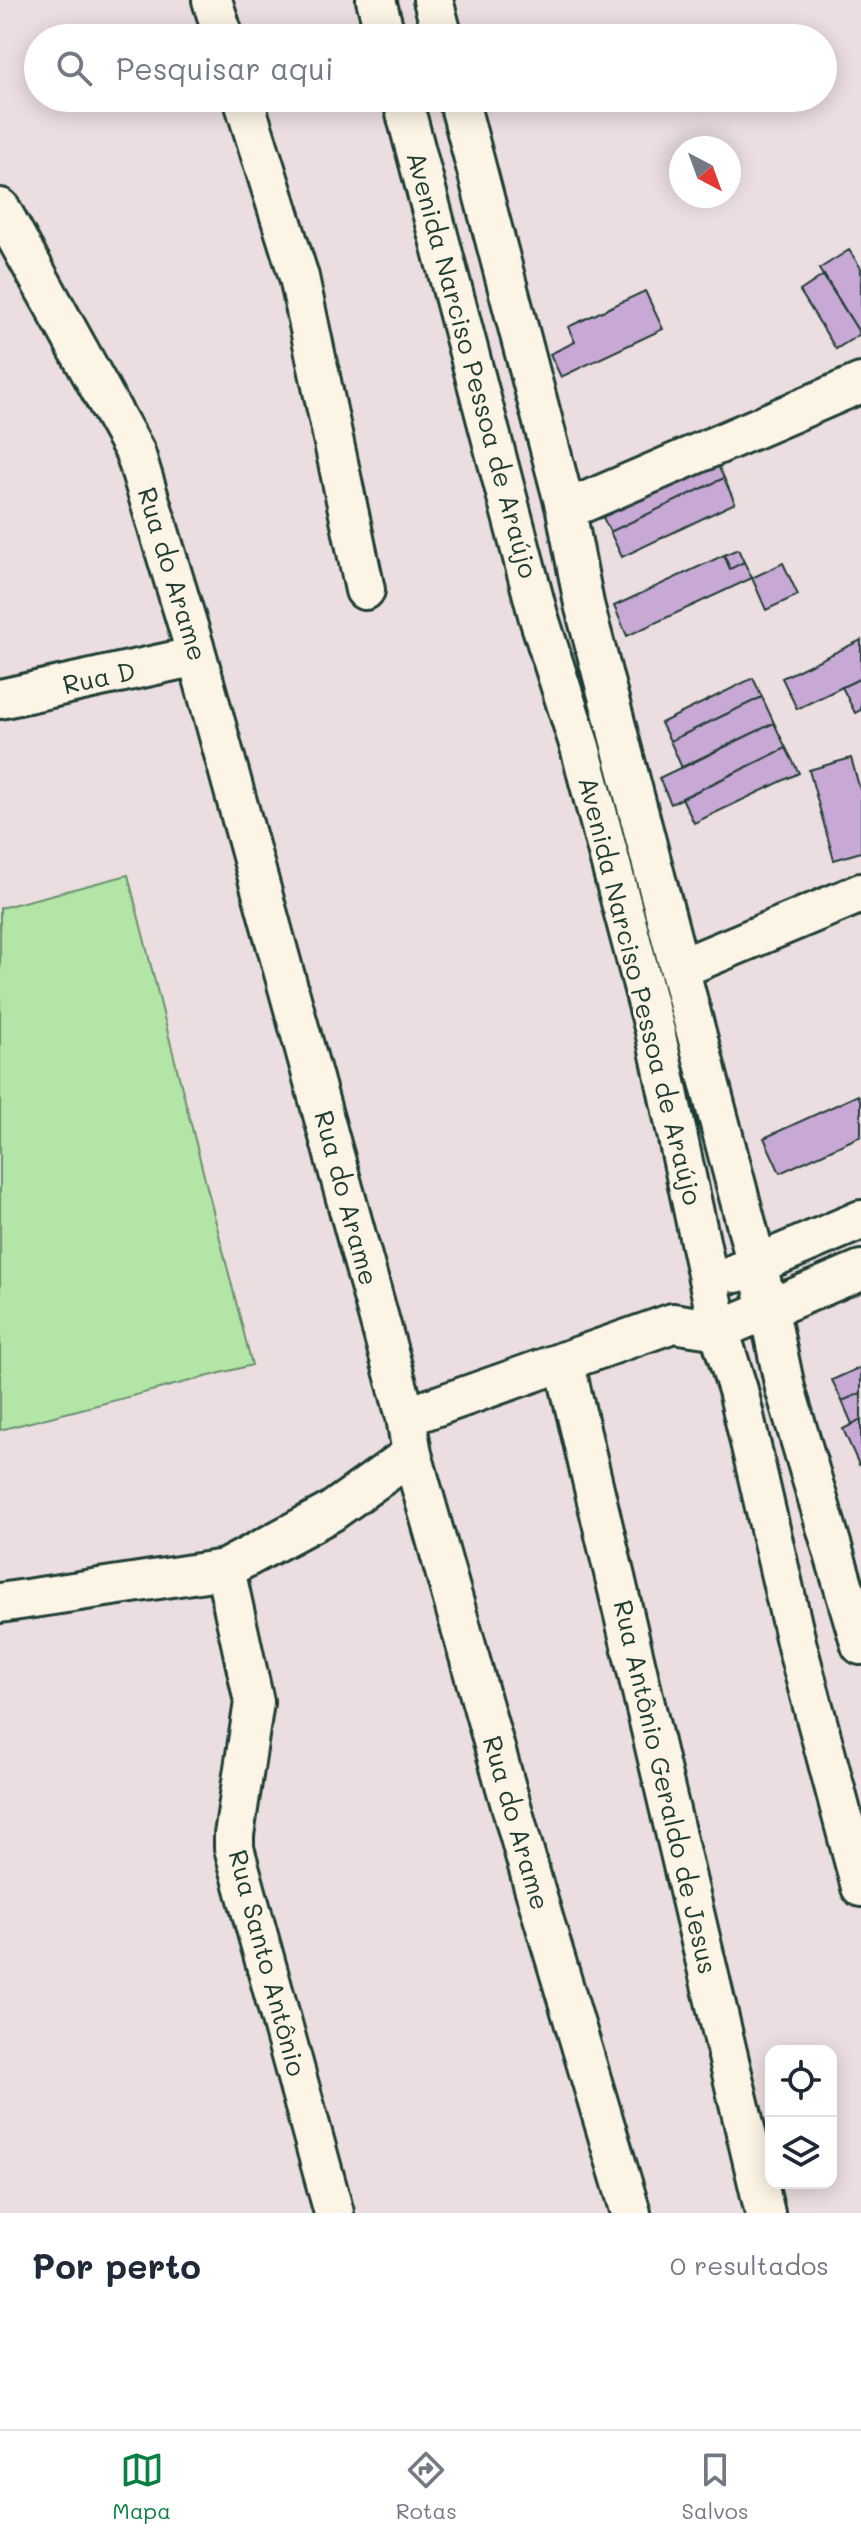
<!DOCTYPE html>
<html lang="pt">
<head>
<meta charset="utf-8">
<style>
	:root { --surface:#fff; --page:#f2f2f3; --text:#1f2937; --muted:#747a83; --line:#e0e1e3; --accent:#0b8043 }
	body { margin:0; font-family:Mali,sans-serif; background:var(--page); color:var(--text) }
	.controls { position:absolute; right:24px; bottom:24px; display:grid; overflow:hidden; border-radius:16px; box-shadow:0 4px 20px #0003 }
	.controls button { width:72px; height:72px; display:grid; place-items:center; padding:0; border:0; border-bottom:2px solid var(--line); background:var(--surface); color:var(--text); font:40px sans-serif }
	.compass { position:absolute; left:669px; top:136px; width:72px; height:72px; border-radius:50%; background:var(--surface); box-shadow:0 4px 20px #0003; rotate:139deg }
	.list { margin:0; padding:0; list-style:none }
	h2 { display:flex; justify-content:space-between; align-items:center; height:104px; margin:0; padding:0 32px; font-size:34px }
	h2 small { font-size:26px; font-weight:400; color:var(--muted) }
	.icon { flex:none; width:44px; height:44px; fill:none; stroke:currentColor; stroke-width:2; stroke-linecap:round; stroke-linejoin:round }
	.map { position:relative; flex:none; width:861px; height:2213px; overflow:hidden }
	.search { position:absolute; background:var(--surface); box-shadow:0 4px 20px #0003; left:24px; right:24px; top:24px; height:88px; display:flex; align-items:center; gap:20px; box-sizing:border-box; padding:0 28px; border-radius:44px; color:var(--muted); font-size:30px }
	.sheet { height:216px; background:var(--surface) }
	nav { display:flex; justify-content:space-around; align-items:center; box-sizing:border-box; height:112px; border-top:2px solid var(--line); background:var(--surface); font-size:22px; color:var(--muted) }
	nav a { display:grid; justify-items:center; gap:4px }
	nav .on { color:var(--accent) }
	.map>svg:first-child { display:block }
	.green { fill:#b2e5a6; stroke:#68916d; stroke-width:2 }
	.building { fill:#c8a8d4; stroke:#1f3d34; stroke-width:2 }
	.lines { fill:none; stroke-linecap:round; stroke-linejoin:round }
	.minor-casing { stroke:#1f3d34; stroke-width:44 }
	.minor { stroke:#fcf5e5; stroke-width:38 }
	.labels { text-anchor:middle; stroke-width:6; stroke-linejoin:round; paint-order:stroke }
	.street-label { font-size:26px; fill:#1f3d34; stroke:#fcf5e5 }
</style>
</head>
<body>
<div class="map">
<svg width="861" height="2213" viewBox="0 0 861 2213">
	<rect width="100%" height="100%" fill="#ecdee0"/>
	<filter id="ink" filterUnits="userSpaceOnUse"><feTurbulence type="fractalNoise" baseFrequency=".0125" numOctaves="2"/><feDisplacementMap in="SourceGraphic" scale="16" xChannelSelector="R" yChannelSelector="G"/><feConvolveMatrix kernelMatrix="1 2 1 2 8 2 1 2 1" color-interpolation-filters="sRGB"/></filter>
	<g filter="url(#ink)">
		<!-- green -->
		<path class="green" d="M128,875L252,1365L0,1430V908Z"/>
		<!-- building -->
		<path class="building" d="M849,250L861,268V335L819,269Z
			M824,275L860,334L836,349L800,291Z
			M645,291L663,329L561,377L550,354L575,342L568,327Z
			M712,453L724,478L610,532L598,507Z
			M724,478L735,503L622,557L610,532Z
			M738,549L744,562L730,569L724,555Z
			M724,555L730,569L744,562L752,578L627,636L614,606Z
			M783,563L798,595L766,610L752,578Z
			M861,640V678L797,709L782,678Z
			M753,678L762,697L670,741L661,723Z
			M861,678V710L855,713L842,687Z
			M762,697L774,723L682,768L670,741Z
			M774,723L786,748L671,804L659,778Z
			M786,748L799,773L694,823L682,798Z
			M851,758L861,793V852L834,860L809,770Z
			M858,1095L861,1102V1136L780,1173L764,1138Z
			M861,1367V1393L842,1401L832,1380Z
			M861,1393V1420L852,1424L842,1401Z
			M861,1420V1464L859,1465L843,1429Z"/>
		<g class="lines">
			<defs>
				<path id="minor" d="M212,0L224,38
					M376,0L386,38
					M433,0L443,38
					M243,98L299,277L365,590
					M402,98L538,615L580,747L655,1031L719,1330L738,1390L797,1646L861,1887
					M458,98L566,510L584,604L769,1311L785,1388L861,1645
					M0,208L135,452L197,656L406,1417L412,1454L534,1887L631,2213
					M566,510L861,383
					M0,699L197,656
					M681,968L861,893
					M736,1273L861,1220
					M564,1361L765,2213
					M406,1417L673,1323L719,1330L861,1270
					M225,1569L254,1702L234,1835V1848L334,2213
					M0,1603L225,1569L331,1512L412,1454"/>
			</defs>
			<!-- minor casing -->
			<use href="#minor" class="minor-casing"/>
			<!-- minor -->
			<use href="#minor" class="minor"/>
		</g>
	</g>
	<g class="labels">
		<!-- street labels -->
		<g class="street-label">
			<text transform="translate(472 365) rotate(75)" y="9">Avenida Narciso Pessoa de Araújo</text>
			<text transform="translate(172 574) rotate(73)" y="9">Rua do Arame</text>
			<text transform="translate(99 678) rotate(-12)" y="9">Rua D</text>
			<text transform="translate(640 991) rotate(76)" y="9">Avenida Narciso Pessoa de Araújo</text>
			<text transform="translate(346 1198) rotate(75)" y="9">Rua do Arame</text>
			<text transform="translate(665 1787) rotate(77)" y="9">Rua Antônio Geraldo de Jesus</text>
			<text transform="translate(516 1823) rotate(74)" y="9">Rua do Arame</text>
			<text transform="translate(267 1963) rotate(75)" y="9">Rua Santo Antônio</text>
		</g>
	</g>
</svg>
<div class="controls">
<button><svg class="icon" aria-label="locate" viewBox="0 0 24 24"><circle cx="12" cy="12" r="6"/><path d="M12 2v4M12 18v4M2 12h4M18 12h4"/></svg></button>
<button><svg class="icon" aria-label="layers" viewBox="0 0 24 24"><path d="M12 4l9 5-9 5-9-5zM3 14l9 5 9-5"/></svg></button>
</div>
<svg class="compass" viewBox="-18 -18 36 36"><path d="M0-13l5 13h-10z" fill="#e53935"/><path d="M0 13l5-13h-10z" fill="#747a83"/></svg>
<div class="search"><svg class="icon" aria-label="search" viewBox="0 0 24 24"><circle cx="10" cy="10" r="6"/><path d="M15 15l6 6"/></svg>Pesquisar aqui</div>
</div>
<section class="sheet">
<h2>Por perto<small>0 resultados</small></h2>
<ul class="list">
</ul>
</section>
<nav>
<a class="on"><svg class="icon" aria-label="map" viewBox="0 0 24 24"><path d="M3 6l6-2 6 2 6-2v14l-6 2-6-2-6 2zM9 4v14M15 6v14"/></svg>Mapa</a>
<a><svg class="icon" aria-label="directions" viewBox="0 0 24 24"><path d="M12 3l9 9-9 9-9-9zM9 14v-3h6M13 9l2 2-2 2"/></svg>Rotas</a>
<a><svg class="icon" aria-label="saved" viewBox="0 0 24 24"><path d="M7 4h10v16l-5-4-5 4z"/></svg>Salvos</a>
</nav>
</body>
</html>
